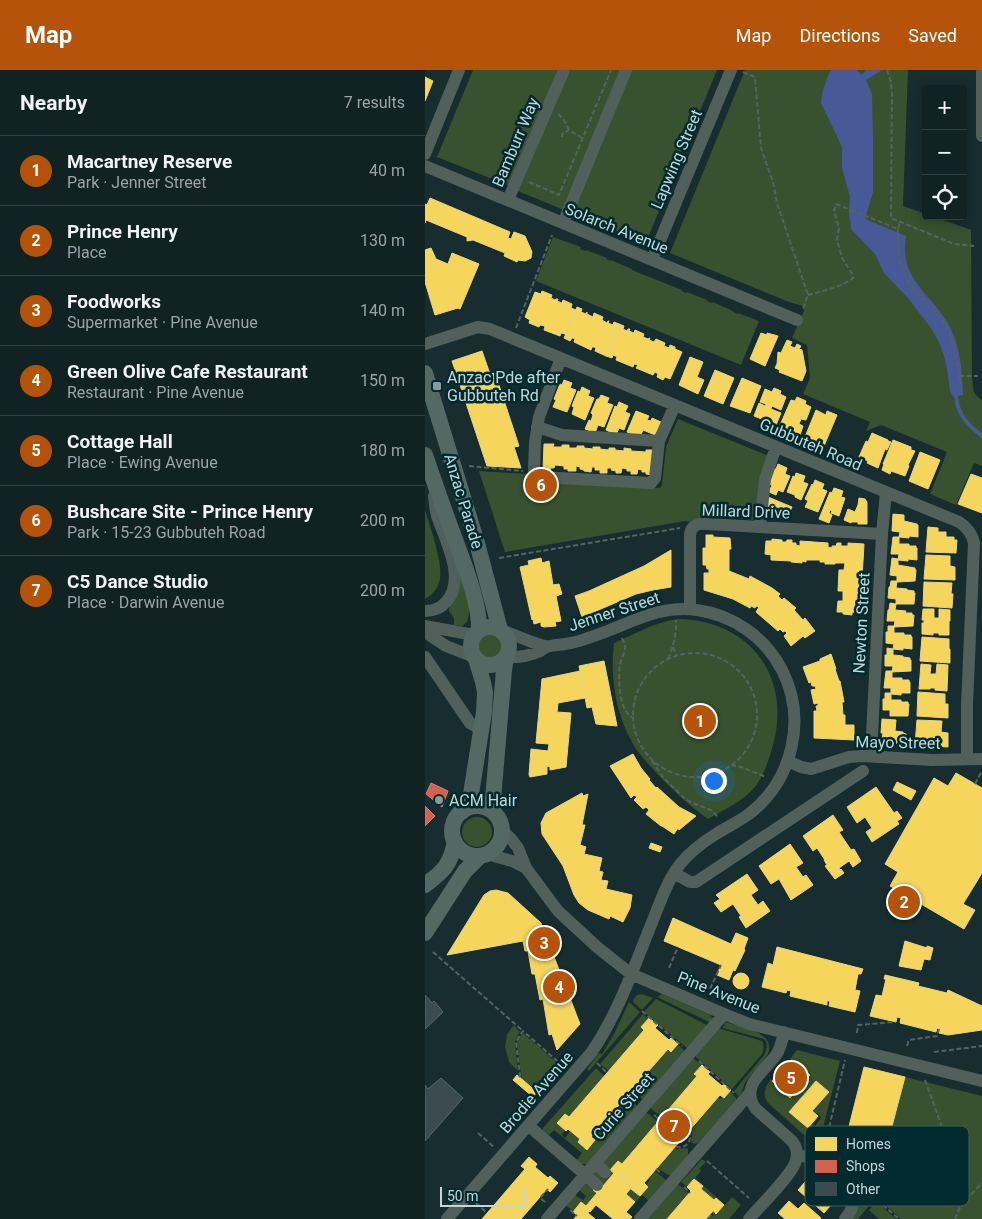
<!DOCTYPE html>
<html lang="en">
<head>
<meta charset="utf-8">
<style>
	:root { --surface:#112223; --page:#1a2a2b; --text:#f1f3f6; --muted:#9ca4a6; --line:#303f41; --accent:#b45309 }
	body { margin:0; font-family:Roboto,sans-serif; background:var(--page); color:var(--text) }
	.controls { position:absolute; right:15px; top:15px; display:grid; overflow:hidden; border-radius:5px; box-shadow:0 2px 12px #0003 }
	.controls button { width:45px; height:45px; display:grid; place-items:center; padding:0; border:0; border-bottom:1px solid var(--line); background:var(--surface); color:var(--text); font:25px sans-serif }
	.scale { position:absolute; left:15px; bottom:12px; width:86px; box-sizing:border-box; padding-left:5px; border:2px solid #c3d7d9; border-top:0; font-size:14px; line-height:18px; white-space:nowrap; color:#c3d7d9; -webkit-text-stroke:4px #022b2f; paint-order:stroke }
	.you { position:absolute; left:288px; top:710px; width:18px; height:18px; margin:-12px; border:4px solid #fff; border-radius:50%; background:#1a73e8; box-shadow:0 0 0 8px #1a73e833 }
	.badge { display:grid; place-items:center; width:32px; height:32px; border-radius:50%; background:var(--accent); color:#fff; font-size:16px; font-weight:700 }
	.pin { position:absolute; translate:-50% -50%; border:2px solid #fff; box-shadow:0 1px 5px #0006 }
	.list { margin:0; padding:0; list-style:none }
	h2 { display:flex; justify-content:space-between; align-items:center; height:65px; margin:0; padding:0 20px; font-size:21px }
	h2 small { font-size:16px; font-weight:400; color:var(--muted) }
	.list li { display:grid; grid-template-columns:32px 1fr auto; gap:15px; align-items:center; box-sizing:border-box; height:70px; padding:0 20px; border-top:1px solid var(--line) }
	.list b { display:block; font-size:19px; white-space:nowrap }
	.list p { margin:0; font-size:16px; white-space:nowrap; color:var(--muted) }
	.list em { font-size:16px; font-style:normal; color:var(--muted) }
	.icon { flex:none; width:28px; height:28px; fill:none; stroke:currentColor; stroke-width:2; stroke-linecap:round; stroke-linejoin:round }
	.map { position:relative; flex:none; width:557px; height:1149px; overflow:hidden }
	header { display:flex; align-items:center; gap:30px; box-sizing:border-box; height:70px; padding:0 25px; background:var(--accent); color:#fff }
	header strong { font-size:24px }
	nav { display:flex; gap:28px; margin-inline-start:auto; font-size:18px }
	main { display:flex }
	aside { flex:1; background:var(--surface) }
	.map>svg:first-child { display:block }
	.green { fill:#38512e }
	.water { fill:#475a97 }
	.homes { fill:#f6d55c; stroke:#e7d682 }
	.shops { fill:#d6604d; stroke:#d08477 }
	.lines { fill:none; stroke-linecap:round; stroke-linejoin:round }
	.stream { stroke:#475a97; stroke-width:4 }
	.building { fill:#3c4b50; stroke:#59696e }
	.path { stroke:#566362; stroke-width:2; stroke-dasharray:5 2.5; stroke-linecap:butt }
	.minor { stroke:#52605c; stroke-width:12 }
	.major { stroke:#546864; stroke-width:16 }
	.poi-dot { fill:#879c9e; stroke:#022b2f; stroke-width:2 }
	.labels { text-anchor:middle; stroke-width:5; stroke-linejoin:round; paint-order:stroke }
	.street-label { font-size:16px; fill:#c3d7d9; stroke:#022b2f }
	.poi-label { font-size:16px; fill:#c3d7d9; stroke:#022b2f; text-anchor:start }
	.key { fill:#022b2f; stroke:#3c5f62; stroke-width:1 }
	.key-label { font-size:14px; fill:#c3d7d9 }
</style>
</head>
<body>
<header>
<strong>Map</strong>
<nav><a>Map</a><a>Directions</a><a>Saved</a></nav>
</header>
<main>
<aside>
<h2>Nearby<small>7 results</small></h2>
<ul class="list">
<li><span class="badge">1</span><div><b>Macartney Reserve</b><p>Park · Jenner Street</p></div><em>40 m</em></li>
<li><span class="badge">2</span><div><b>Prince Henry</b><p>Place</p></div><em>130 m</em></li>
<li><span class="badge">3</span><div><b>Foodworks</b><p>Supermarket · Pine Avenue</p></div><em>140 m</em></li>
<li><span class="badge">4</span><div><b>Green Olive Cafe Restaurant</b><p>Restaurant · Pine Avenue</p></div><em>150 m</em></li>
<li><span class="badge">5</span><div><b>Cottage Hall</b><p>Place · Ewing Avenue</p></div><em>180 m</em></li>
<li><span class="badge">6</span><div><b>Bushcare Site - Prince Henry</b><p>Park · 15-23 Gubbuteh Road</p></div><em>200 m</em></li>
<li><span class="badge">7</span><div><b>C5 Dance Studio</b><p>Place · Darwin Avenue</p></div><em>200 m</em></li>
</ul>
</aside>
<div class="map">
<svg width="557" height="1149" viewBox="0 0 557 1149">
	<rect width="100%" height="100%" fill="#172d2f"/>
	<!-- green -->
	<path class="green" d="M48,0H134L85,116L12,87Z
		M143,0H198L139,140L93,121Z
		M207,0H292L222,170L219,172L148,143Z
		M320,0H483L478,136L501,144V146H507L546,160L547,308C549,319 546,323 557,330V396L549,393L531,435L505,424L522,382L456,355L441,361L445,352L378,324L385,308L382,275L367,268L379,241L378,236L364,232L245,183Z
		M128,167L156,177L155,179L161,181V180L182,188L181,189L186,191V190L207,199V200L257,220V221L261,223L262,222L282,230V231L287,233L288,232L308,241V242L312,244L313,243L334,251L316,295L111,211Z
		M253,349L344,386L331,450C313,449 279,443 264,452L260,451L80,482L54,401L103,404L119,413L235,418L237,415L241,377Z
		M0,440C4,452 8,465 11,477C16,497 21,517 0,529Z
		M35,509C43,521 47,538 42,552L37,556L29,555V548L24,541V538L32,525Z
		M253,549C324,550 367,606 348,675C344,690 339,705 330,717C318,731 299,740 283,749C262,734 244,717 227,698C219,689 211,681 206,670C190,641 185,606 189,573C210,564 230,552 253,549Z
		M50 576a15 15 0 1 1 30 0a15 15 0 1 1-30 0Z
		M37 762a15 15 0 1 1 30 0a15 15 0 1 1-30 0Z
		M217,924L228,928L217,940L209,933L208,930L212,925Z
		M237,924L286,945L287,951L286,953L232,927Z
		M231,929L282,955L263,979L219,942Z
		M204,932L215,942L164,1001L162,999L174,983L177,984L189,964Z
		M218,944L224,949L219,960L184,1001L175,994Z
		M300,952C315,957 354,962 342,986C337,994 328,1001 322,1010C318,1015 318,1022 314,1027L309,1021L339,985C342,979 343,973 339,969L298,958Z
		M89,955L95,962L91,968L90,973L93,1001L84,992L80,977L82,964Z
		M293,958L337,971C339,976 339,979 337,984L307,1019L271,987V984Z
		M98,963L137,997L114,1023L96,1008L97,1006L96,1004L92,972L93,968Z
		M253,975L259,980L260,983L221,1028L217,1029L214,1028L213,1019L211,1017L243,979L247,982Z
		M372,980L415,991L393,1077L381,1067L396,1048L395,1046L392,1043L390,1044L387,1041L404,1021L391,1011L364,1042L383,1058L393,1046L394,1047L379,1065L343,1033C337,1024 340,1017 346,1009L365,1028L385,1005L372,993L371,994L365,989Z
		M266,989H269L277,995L270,1003L272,1006L237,1047L227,1040L226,1037Z
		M171,998L179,1006L144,1047L132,1053L140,1060L137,1065L140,1068L145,1061L155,1069L153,1072L162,1080L170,1070L166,1067L198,1030L201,1032H208L212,1036L162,1094H155L150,1092L157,1083L129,1060L124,1065L118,1061V1058Z
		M480,1007L557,1026V1149H476L415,1095L417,1084L457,1094Z
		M305,1021L311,1028V1032L273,1073L270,1074L266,1072L267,1063L265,1061L293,1028L295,1029Z
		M220,1043L224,1044L233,1052L197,1094L193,1091L185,1100L189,1103L178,1116L166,1104L177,1094Z
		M250,1078L254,1079L261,1078L263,1079V1086L245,1106L232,1098Z
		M277,1089L281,1092L274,1099L276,1101L270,1108L300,1135L307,1127L316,1135L304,1149H285L290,1143L291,1144L299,1135L291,1128L289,1130L276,1119L278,1116L270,1109L262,1117L256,1112Z
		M230,1101L241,1110L224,1131L217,1125L203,1141L201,1124L206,1119L215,1126L223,1117L221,1115L225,1110L223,1109Z
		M424,1108L450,1129L433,1149H425L422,1110Z
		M159,1113L169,1118L168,1120L172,1123L161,1136L149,1141L140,1135L150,1125L158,1130L161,1126L154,1120Z
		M253,1114L264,1124L242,1149H223Z
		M452,1132L453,1133L471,1149H454L444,1140Z"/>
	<!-- water -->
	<path class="water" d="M406,0H432L437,5L441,0H457L441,10L447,24L448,70V122L440,149L481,166C480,173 479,182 481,189C486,216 513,233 525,257C536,279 537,302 538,325L529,327L527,325L525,321L522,299L519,286L514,272L506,258L483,228L459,203L450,184L426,159L424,142L425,127L417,98V77L396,33L397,24L402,8Z"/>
	<!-- homes -->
	<path class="homes" d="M0,7L8,11L0,31Z
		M5,128L85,162L83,168L86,169L89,162L100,166L107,182L106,188L100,191L93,190L92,192L79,186L80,183L48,170L42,171V167L1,150L0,153V134L2,135Z
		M6,178L11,189L23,194L27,183L54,194L35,239L33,238L10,245L0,212V180Z
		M117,221L127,225L126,228L130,230L131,229H133L132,231L137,233L138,230L147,234L146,238L151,240L140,264L136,263L135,266L119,260L120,256L115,255L114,257L104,253L105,250L100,247L110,222L116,224Z
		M152,237L157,239L156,242L161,244L162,242V244L168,247L169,243L178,247L177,250L182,253L183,251H184L183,253L188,255L189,252L194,254L181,286L170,281L171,278L169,277H167L166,280L149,272L150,269L148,268H147L145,271L139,268Z
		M194,254L199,256L198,259L202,261L203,259H205L204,261L209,263L210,260L219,264L218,267L223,269L225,268L224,270L229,272L231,269L240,273L239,276L244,278L245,275L250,277V279L257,282L245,309L240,307L238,310L232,307L233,304L230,302L228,305L211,298L213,295L209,294L208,297L191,290L192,286H190L188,285L187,288L181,286Z
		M336,263L342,265V263L353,266L340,296L325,289Z
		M362,270L367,272L365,276L370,278L372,274L376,276L374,279L377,280L381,301L377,311L354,302L355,300L350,298L352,294L353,282L356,283Z
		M57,281L65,304L70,303L94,376L89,377L96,398L62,396L27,291Z
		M265,287L278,292L272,307L279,310L273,324L254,315Z
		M290,300L309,308L298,334L279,326Z
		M317,308L336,316L325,343L305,336Z
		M139,310L147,313L145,318L151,320L142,342L128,337L131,330L129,329L135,314L137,315Z
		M157,317L165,321L163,326L169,328L160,350L147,344L149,337L147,336L153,321L155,322Z
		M349,318L356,321L355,324L361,327L356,340L347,336L346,339L356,343L351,355L329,346L334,333L340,336L341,334L335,332L340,319L347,322Z
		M176,325L184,328L182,333L188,335L179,357L173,355L170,363L160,359L164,350L166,351L168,345L166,343L172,329H174Z
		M372,327L381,331L380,334L386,337L381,350L376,349L374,354L378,356L375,365L355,355L366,330L370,331Z
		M194,332L203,336L200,342L205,344L199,360L194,358L191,365L181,360L190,336L192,337Z
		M391,340L401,345L402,341L412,345L399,376L380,367Z
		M211,341L224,346L222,350L226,351L227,348L236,352L230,365L218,360L215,367L202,362Z
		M447,363L463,370V371L466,372L462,380L460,379L453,398L442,393L443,391L434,387L441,371L443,372Z
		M468,370L486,377V380L490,381L483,395L484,396L480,406L466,401L465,404L457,400L459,394H458Z
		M119,374H129L128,377H137V375H144V378H152V376H159V378L168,379V377H175V379L184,380V378H190V380L199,381V378L206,379V381L221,382V380H229L227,405L221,404V402H217V400L213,399L212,404H206V401H202V399L197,398L196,403H191V401L186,400L187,398H182V403H175V400H170V397H167L166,402L159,401V400L155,399V397L151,396V401H143V399H139V396L130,395L129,398H126L125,400H118Z
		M495,382L515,390L503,419L484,411Z
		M353,394L362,398L360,404L365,406L358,422L353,420L351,425L344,422L347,415L344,414L350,399H351Z
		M371,403L380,406L378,412L383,414L376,430L370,427V425L362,422L368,406L370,407Z
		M546,404L557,408V443L533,434Z
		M390,410L399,414L397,419L402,421L393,442L380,437L383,431L380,429L387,414L388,415Z
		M409,418L418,421L416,427L420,428L414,446L406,443L407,441L405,440L404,443L407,445L404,453L394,449L405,422L407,423Z
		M343,427L367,437L362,448L357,446L356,448L352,447L349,449L343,447Z
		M434,428L440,429L442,432V454H433V452H426V453L419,450L423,439L430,442L433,435Z
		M468,444L479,445V451L492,454V455H493V467L484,466V468L474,467L475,462L467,461Z
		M503,457L513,458V462H521V467H529V470H532L531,483L501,482Z
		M281,465H288V467L305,468L306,479H304V501L324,509L325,506L347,518L355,524L353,526L357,530L359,528L371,538L369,540L378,550L380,548L390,561L380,568L378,566L366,576L359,566L362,563L360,561L358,562L355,559L353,561L331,542L334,537L331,536L330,538L326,536L325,538L308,529L279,520V503H284V499H282L281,495H278V478H281Z
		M468,467H474V474H484V476H491V478H492V490L483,489V491L473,490L474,484H466Z
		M347,469L357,470V472H361L362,470H367V473H371V475L375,476V471L403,473V477L407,478V476H411L412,473H416V476H423V473L439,474L435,543L427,542V545L418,544V542H412L413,531H418V521H413L414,500H419L420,493H410V494H400V492H395V490H381V492L377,491V493L366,492V491L346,490V485L340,484L341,471H347Z
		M246,480V517L228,520L211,524L157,547L150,526L164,521L219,496Z
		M501,485L525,486V496L530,497V510L499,509Z
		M116,488L117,493L124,491L128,515L134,514L137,524L131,526L136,551L130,552L131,556L119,557L116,556V552L109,554L108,549L107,550L95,497L104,495L103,491Z
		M467,488L473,489V495L490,498V500H491L490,511L472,512V506L465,505Z
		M466,511H472L471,518L482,519V520L489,521V523H490L489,534H471V529L463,528L464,517H465Z
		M499,512L527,513L526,524H528L527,538L498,536Z
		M465,533L471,534L470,540L481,541L480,543H487V545H489L488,556L469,557L470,551H462L463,540H464Z
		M498,539H509V548H514V539L525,540V551H524V565H514V563H508V565L497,564V553H499V550H497Z
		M463,556H469V563H479V565H486V567H487V579L478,578V580L468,579L469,574L461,573V562H463Z
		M497,567L524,569V579H525V593L495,591Z
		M462,578L468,579V585L478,586V587L485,588V590H486V601L467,602L468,596H460V585H462Z
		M406,584L411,599H410L414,611H415L419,632H417L418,645H420V655H429V670L389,668V641H392L391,636H393V633L389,634L386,620L391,619L390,616H387L386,612L384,613L378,597L395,591V589Z
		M179,591L192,656L171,654L167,637L162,638L154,596Z
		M496,594L506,595L505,604H511L512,594L523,595L522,621L510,620V618H505V619H494Z
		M155,601L160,628L133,633L132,642L146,643L141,697L125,700V697L122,696V704L105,707L104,705L106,679L123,681L124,674L111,673L117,609Z
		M461,601H467V608H477V610H484V612H485V623H476V625L466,624V618H459Z
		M493,622L520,624V634H523V648L492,646Z
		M460,623H466V630H476V632H483V634H484L483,646H465V640H458V629H460Z
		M457,649L471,650L470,661L478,662V663L481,664V674L461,673V670H457L458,663H456Z
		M492,650L517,651L516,662L523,663V677L490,675Z
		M208,684L216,698L225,709L224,710L231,718L232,717L254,737L271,746L254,760L253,758L249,764L237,756H236L221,744L224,740L221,737L218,739L209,730L212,727L209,725L206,728L185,696Z
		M531,703L557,718V803L538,834L550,840L539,859L465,816L473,802L460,794L509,708L523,716Z
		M472,712L491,721L486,730L468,720Z
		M451,717L469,743L472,741L477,748L472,751L474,754L447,772L441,762L447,758L440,747L432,753L422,737Z
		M157,723L158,726L163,724L157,755H160L155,775L161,777L159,784L177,788L174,801L178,802L176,810L183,811L181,819L207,825L205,838L198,852L185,846L184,849L163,840L154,833L149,825L138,796L117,764L116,753L121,743Z
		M408,745L418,760L414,762L426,780L429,779L436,791L428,797L424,791L414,798L415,800L416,799L419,803L410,809L400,796L402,795L399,790H400L392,778L388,781L378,766Z
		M226,773L237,777L235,782L224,778Z
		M365,774L378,793L371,797L378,807L381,805L388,815L366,830L354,809L346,814L334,796Z
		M322,804L333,820L326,825L333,835L338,831L345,841L321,858L314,847L316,846L308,834L296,842L289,833L295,829L291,825Z
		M71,820L83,823L116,853L155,954L132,980L127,964L124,965L118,929L115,930L110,904H107L103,881H100L98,871L22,885L59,825L65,821Z
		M248,848L306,874L311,863L323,868L319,879L320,880L310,901L308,900L304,910L292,905L296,895L239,871Z
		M480,871L502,878V876L508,878L505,890L499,889L496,900L474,896Z
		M352,877L438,899L436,904H433L430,920L435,921L430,942L404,936L405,931H402V935L365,926L366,921L362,920L361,923L337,917L343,893L348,895Z
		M308 911a8 8 0 1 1 16 0a8 8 0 1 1-16 0Z
		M460,905L494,913L493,916L522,923L523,920L557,936V960L523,965L514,963L515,959L512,958L511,962L475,953L476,948L472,947L471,952L445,946L451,925L457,926L461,909H459Z
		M224,948L233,955L230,958L244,970L246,968L253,974L246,982L243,979L166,1067L170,1070L162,1080L153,1072L155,1069L143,1059L141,1061L132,1053L140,1044L144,1047L219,960L216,957Z
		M366,990L371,994L372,993L385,1005L365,1028L347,1011Z
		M277,995L285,1002L283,1004L297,1016L299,1014L306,1020L299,1028L295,1025L219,1113L223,1117L215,1126L206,1119L208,1116L195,1105L194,1107L185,1100L193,1091L197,1094L272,1006L269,1004Z
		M439,997L480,1007L457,1094L417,1084Z
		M92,1005L112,1022L108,1027L88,1010Z
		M391,1011L404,1022L387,1041L393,1046L383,1058L364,1042Z
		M104,1087L112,1094L110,1097L123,1108L125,1106L133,1113L125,1122L122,1119L96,1149H57L100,1099L96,1096Z
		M189,1103L194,1107L195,1105L208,1116L201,1124L210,1132L201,1142L207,1147L205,1149H188L171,1135L165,1142L164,1141L163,1143L170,1149H149L152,1145L148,1142L156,1132L161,1136L172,1123L168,1120L173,1114L175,1112L178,1116Z
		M387,1104L413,1127L399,1143L373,1120Z
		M269,1109L278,1116L276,1119L289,1130L291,1128L299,1135L291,1144L288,1141L281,1149H242L266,1121L262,1117Z
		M364,1131L373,1139L379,1133L396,1148L394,1149H360L353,1143Z"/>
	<!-- shops -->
	<path class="shops" d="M6,713L23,721L17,737L1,724Z
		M0,736L10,746L0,756Z"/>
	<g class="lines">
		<!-- stream -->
		<path class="stream" d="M531,327C533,345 543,355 557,366"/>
	</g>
	<!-- building -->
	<path class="building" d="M0,925L7,933L9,931L18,942L0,959Z
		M16,1008L38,1028L0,1071V1015L3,1019Z"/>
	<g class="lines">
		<!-- path -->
		<path class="path" d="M462,0L466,12L467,24L466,148L529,174L549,176
			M318,2L328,6L330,8L336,78L348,112L352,133L383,225L378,239
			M133,44L139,50L144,60L157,68
			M137,67V64L144,60
			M104,112L134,125L186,0
			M473,159C472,181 474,202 490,220C499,231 510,240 518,252C530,271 533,292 535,314
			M383,225C394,222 420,216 428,208V205L417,188L412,170L414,158L409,141L411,134L473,159L475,152
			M91,258L127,165
			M534,306H553
			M44,396L98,401
			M74,488L255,458
			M197,568C198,571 200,573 200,576C201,581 196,589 195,595C193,608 194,641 207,647
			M248,577L252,586
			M208 645a62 62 0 1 1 124 0a62 62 0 1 1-124 0Z
			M243,589C248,577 252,564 251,550
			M227,691L238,707L259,728L267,733L286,740L294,748
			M306,695L316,697L341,707
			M550,714L557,701
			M8,882L98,961
			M244,898L253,877
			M285,919L296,895
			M217,941L257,976
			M432,963L433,955L470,952
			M482,976L484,970L512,966L514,959
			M509,982L557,976
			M274,991L309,1023
			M172,993L182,1003
			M94,1007L95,1006L91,972L93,968L98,961L139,997
			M500,1010L526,1082L544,1126
			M199,1029L203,1032L208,1027L212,1021L210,1018
			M229,1045L235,1050
			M53,1063L69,1077
			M251,1076C259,1081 265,1072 266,1065L263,1062
			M399,1079L420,990
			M282,1091L324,1128
			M231,1099L237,1104
			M259,1117L265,1123
			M452,1130L474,1149
			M120,1132L115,1128L123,1119
			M51,1133L62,1143
			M145,1140L152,1146
			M283,1149L289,1142
			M530,1149L536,1135L557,1113"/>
		<!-- minor -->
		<path class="minor" d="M557,2V66
			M0,84L34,0
			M0,96L372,250
			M83,130L139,0
			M138,153L201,0
			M227,190L306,0
			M0,274L53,257L65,259L534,452C542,457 547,463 549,473L542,635V689
			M136,288L114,347L110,372L109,400L111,404L115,407L226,413L230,408L234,371L250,335
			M112,357L137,365L234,371
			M335,457L340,409L351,377
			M265,539V465C266,455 273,453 282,454L457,464
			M0,541C8,541 16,538 21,532C42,510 20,469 12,446C10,439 10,433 9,426
			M0,556L49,565
			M76,560L107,572L122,577
			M0,562L21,576L49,587
			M0,587L45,653L57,660
			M446,686L457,464L461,422
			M363,691L376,697L386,699L424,687L437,686L507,690L557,689
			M77,760L87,770L93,778L101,798
			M62,784L87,791L101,798L133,841L172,877L206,904L299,944L324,954L557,1011
			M249,803L265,812H271L438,701
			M104,1056L172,1115
			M372,1086C377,1086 383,1086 387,1088C395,1090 401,1096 406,1101C423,1115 438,1128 420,1149
			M170,1093L180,1102
			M22,1149L166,983C192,946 209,897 226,855C233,838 239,819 249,803C259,786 275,774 291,764C302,757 313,752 324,744C368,710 382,649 357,600C340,567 308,545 272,540C231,534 200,557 163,568C155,571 148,573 140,574C134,575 127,575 122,577C121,577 115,581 115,581C104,586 94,588 82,587
			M122,1149L299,944
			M215,1149L325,1023
			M324,1149C334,1137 369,1103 371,1090C373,1083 371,1076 367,1071L331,1039C314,1016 339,1002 351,985C356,978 357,970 359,962"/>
		<!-- major -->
		<path class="major" d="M0,303L52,473L75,560
			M0,385C10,414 20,443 31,472C40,497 55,534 54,561
			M46 576a19 19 0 1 1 38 0a19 19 0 1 1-38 0Z
			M27 761a25 25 0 1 1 50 0a25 25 0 1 1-50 0Z
			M67,741L79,600L81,587
			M37,742L46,724L59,642L60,622L58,612L51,589
			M0,815C19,801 25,795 30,772
			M0,863L40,801L55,786"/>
	</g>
	<!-- markers -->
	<g class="poi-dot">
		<rect x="7" y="311" width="10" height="10" rx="2.5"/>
		<circle cx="14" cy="730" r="5"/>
	</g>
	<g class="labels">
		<!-- street labels -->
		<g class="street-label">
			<text transform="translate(90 72) rotate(-67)" y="6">Bamburr Way</text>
			<text transform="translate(251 89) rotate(-67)" y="6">Lapwing Street</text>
			<text transform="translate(192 158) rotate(22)" y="6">Solarch Avenue</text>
			<text transform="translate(386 374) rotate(23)" y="6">Gubbuteh Road</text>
			<text transform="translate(39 431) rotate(73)" y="6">Anzac Parade</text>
			<text transform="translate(321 441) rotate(2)" y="6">Millard Drive</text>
			<text transform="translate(189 541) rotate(-18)" y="6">Jenner Street</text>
			<text transform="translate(436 553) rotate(-87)" y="6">Newton Street</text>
			<text transform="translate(473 672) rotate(1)" y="6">Mayo Street</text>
			<text transform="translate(294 922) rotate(22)" y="6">Pine Avenue</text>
			<text transform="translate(111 1022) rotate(-49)" y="6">Brodie Avenue</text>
			<text transform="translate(198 1036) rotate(-49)" y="6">Curie Street</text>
		</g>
		<!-- poi labels -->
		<g class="poi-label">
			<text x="22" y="313">Anzac Pde after<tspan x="22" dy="18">Gubbuteh Rd</tspan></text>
			<text x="24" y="736">ACM Hair</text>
		</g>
	</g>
	<!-- legend -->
	<rect x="380" y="1056" width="164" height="80" rx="8" class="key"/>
	<rect x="390" y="1067" width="22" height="14" fill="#f6d55c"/>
	<rect x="390" y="1090" width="22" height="13" fill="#d6604d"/>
	<rect x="390" y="1112" width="22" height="14" fill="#3c4b50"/>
	<g class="key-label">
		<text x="421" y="1079">Homes</text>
		<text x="421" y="1101">Shops</text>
		<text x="421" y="1124">Other</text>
	</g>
</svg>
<div class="controls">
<button>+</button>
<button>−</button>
<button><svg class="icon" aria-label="locate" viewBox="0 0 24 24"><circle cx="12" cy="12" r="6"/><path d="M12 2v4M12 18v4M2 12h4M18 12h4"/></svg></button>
</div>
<div class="scale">50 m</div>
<div class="you"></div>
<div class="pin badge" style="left:275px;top:651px">1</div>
<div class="pin badge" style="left:479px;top:832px">2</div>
<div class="pin badge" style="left:119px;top:873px">3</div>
<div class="pin badge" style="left:134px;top:917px">4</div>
<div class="pin badge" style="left:366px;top:1008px">5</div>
<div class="pin badge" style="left:116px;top:415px">6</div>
<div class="pin badge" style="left:249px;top:1056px">7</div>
</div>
</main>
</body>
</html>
